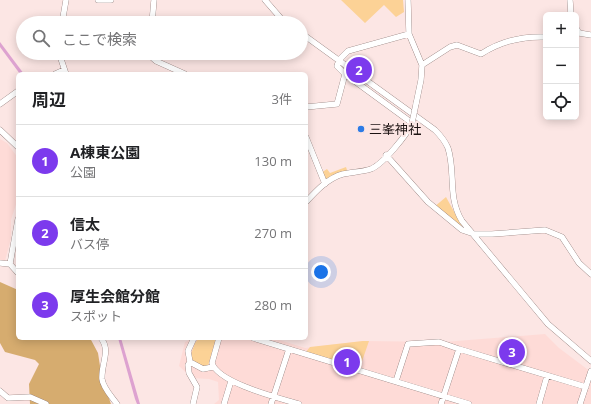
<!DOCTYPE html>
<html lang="ja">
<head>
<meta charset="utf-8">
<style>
	:root { --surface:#fff; --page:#f6f6f6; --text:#202124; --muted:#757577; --line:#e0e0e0; --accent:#7c3aed }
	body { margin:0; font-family:"Open Sans","Noto Sans JP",sans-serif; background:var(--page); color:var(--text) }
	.controls { position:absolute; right:12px; top:12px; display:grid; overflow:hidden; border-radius:6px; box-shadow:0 2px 10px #0003 }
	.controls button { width:36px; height:36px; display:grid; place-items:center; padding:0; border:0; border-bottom:1px solid var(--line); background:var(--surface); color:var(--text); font:20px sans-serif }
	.you { position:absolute; left:321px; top:272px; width:14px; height:14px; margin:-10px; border:3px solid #fff; border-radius:50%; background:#1a73e8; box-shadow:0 0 0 6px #1a73e833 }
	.badge { display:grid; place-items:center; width:26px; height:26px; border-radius:50%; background:var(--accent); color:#fff; font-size:13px; font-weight:700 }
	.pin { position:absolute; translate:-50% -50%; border:2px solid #fff; box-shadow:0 1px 4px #0006 }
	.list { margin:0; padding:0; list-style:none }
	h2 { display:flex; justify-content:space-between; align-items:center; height:52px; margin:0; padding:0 16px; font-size:17px }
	h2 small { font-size:13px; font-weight:400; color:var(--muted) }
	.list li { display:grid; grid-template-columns:26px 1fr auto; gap:12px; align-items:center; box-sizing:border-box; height:72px; padding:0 16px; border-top:1px solid var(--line) }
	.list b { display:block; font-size:15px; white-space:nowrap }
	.list p { margin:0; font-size:13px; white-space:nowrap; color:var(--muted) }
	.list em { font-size:13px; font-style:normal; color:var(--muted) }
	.icon { flex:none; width:22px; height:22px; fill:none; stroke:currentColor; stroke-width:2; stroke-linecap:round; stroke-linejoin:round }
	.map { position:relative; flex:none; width:591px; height:404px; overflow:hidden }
	.search { position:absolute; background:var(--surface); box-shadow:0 2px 10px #0003; left:16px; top:16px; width:292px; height:44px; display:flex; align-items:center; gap:10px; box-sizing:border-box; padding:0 14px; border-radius:22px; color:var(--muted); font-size:15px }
	.panel { position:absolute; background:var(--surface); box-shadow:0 2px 10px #0003; left:16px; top:72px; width:292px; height:268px; border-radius:6px }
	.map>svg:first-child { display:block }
	.built { fill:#fedbd7 }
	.green { fill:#fcd296 }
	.forest { fill:#d6ac6f }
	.water { fill:#dda2d0 }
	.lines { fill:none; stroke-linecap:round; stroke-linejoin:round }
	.minor-casing { stroke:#836c69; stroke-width:6 }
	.minor { stroke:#fff; stroke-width:5.5 }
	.minor-bridge-casing { stroke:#836c69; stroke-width:6; stroke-linecap:butt }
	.minor-bridge { stroke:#fff; stroke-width:5.5 }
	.poi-dot { fill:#2c7be6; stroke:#fce6e4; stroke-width:1.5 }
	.labels { text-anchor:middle; stroke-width:4; stroke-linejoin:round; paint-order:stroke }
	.poi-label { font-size:13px; fill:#1c1312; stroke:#fce6e4; text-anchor:start }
</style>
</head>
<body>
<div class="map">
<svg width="591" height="404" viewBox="0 0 591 404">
	<rect width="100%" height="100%" fill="#fce6e4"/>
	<!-- built -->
	<path class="built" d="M0,139L7,143L18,158V198L11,220V238L5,261H0Z
		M545,334L559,348L591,372V404H214L219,400L218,382L209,379L192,378L179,366L185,342L193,338H273L305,348L363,341L444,342Z"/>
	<!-- green -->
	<path class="green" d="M341,0H403L404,12L396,17L384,5L365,23Z
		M346,167L348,173L325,184L321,173L327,169L330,173Z
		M446,197L462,226H457L434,207Z
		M199,338H216L208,366L204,367L195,365L190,357L195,343Z
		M363,341H369L359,370L305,353L310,347Z"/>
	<!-- forest -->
	<path class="forest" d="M0,282L18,290V338H90L98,353L102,379L111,404H30L29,384L39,364L35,360L5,352L0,343Z"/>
	<!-- water -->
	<path class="water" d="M0,42L24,74H20L0,47Z
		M118,338H121L140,404H137L135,399Z"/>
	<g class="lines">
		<defs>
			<path id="minor" d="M98,0H111
				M265,0L285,23
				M408,0L409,34L422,65L421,80L416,104
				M570,0L571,15
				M62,23L66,0
				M152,23L154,0
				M576,28L579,33L591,35
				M301,33L435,130C440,135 445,141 448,148C456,173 447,196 462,221L548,324L591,361
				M59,53L66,74
				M147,53L156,61L185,74
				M422,65L450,47L457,45L481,54C501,41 522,36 546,37
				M55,74L64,70
				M0,104L18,91
				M306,107L337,104L345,74
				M0,130L18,147
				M306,137L325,184
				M386,155L428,202L462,230L474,234H492L545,230L562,237L579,263L591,274
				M306,202C316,191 328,178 343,174C352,172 362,172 371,169C383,164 407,135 412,123L345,74L337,66L339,60L348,51L409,34
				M0,263L10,264L18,273
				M10,264L18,219
				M101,338C111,351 101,364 102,379C103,388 112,397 117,404
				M219,338L212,363C218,383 279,398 299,404
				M253,338L469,404
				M190,362L203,369L213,367
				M396,381L408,344L439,342L459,349L586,387
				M0,391L8,398L30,397L46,404
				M193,404L197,387L189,373L188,365L190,362L188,351L194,338
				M224,404L231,381
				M271,404L289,349
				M441,404L459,349
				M539,404L547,376
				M580,404L591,371"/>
		</defs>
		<!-- minor casing -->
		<use href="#minor" class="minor-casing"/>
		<!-- minor -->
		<use href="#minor" class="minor"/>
		<defs>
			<path id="minor-bridge" d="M412,123L416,104"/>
		</defs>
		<!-- minor-bridge casing -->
		<use href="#minor-bridge" class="minor-bridge-casing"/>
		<!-- minor-bridge -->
		<use href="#minor-bridge" class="minor-bridge"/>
	</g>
	<!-- markers -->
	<circle class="poi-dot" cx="361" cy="129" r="4"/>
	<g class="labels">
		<!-- poi labels -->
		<g class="poi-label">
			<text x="369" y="134">三峯神社</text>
		</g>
	</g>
</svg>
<div class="controls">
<button>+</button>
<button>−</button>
<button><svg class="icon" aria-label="locate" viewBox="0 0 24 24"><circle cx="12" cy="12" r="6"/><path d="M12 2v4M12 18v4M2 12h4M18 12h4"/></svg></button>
</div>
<div class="you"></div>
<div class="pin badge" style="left:347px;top:362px">1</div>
<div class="pin badge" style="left:359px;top:70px">2</div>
<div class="pin badge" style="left:512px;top:352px">3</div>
<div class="search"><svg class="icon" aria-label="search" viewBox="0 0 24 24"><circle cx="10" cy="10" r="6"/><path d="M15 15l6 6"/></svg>ここで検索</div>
<section class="panel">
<h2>周辺<small>3件</small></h2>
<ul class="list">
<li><span class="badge">1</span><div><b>A棟東公園</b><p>公園</p></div><em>130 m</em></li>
<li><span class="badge">2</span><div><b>信太</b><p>バス停</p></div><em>270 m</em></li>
<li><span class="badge">3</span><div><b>厚生会館分館</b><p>スポット</p></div><em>280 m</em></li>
</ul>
</section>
</div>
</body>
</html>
